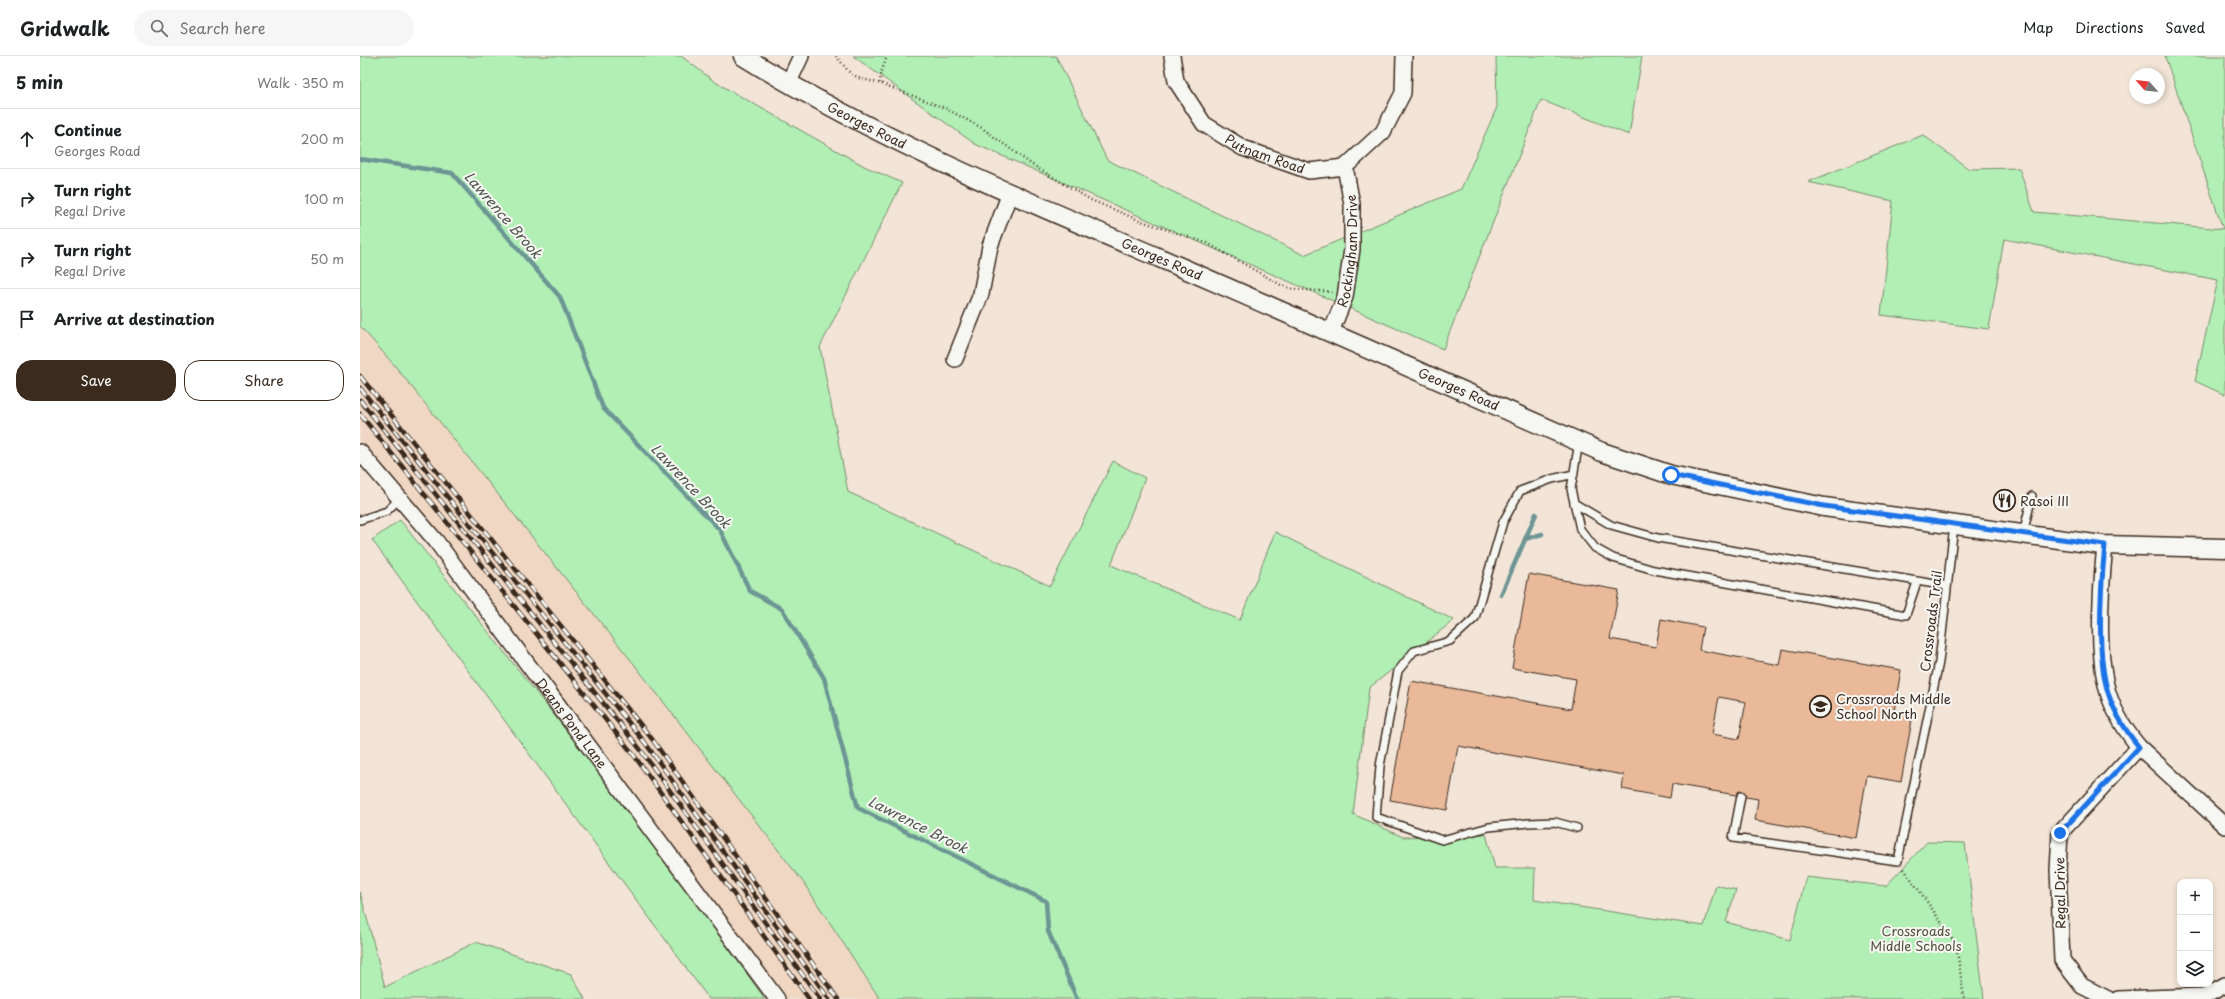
<!DOCTYPE html>
<html lang="en">
<head>
<meta charset="utf-8">
<style>
	:root { --surface:#fff; --page:#f6f6f6; --text:#202124; --muted:#757577; --line:#e0e0e0; --accent:#3b2a1e }
	body { margin:0; font-family:"Playpen Sans",sans-serif; background:var(--page); color:var(--text) }
	.controls { position:absolute; right:12px; bottom:12px; display:grid; overflow:hidden; border-radius:8px; box-shadow:0 2px 6px #0003 }
	.controls button { width:36px; height:36px; display:grid; place-items:center; padding:0; border:0; border-bottom:1px solid var(--line); background:var(--surface); color:var(--text); font:20px sans-serif }
	.compass { position:absolute; left:1769px; top:12px; width:36px; height:36px; border-radius:50%; background:var(--surface); box-shadow:0 2px 6px #0003; rotate:297deg }
	.stop { position:absolute; width:12px; height:12px; margin:-9px; border:3px solid #1a73e8; border-radius:50%; background:#fff }
	.stop.end { background:#1a73e8; border-color:#fff; box-shadow:0 1px 4px #0008 }
	.list { margin:0; padding:0; list-style:none }
	h2 { display:flex; justify-content:space-between; align-items:center; height:52px; margin:0; padding:0 16px; font-size:17px }
	h2 small { font-size:13px; font-weight:400; color:var(--muted) }
	.list li { display:grid; grid-template-columns:26px 1fr auto; gap:12px; align-items:center; box-sizing:border-box; height:60px; padding:0 16px; border-top:1px solid var(--line) }
	.list b { display:block; font-size:15px; white-space:nowrap }
	.list p { margin:0; font-size:13px; white-space:nowrap; color:var(--muted) }
	.list em { font-size:13px; font-style:normal; color:var(--muted) }
	.actions { display:flex; gap:8px; padding:12px 16px }
	.actions a { flex:1; padding:9px 0; border:1px solid var(--accent); border-radius:16px; text-align:center; font-size:14px; color:var(--accent) }
	.actions .main { background:var(--accent); color:#fff }
	.icon { flex:none; width:22px; height:22px; fill:none; stroke:currentColor; stroke-width:2; stroke-linecap:round; stroke-linejoin:round }
	.map { position:relative; flex:none; width:1865px; height:943px; overflow:hidden }
	header { display:flex; align-items:center; gap:24px; box-sizing:border-box; height:56px; padding:0 20px; background:var(--surface); border-bottom:1px solid var(--line) }
	header strong { font-size:19px }
	nav { display:flex; gap:22px; margin-inline-start:auto; font-size:14px }
	.search { width:280px; height:36px; background:var(--page); display:flex; align-items:center; gap:10px; box-sizing:border-box; padding:0 14px; border-radius:22px; color:var(--muted); font-size:15px }
	main { display:flex }
	aside { flex:1; background:var(--surface) }
	.map>svg:first-child { display:block }
	.built { fill:#efd7c4 }
	.green { fill:#b1efb5; stroke:#768c6a }
	.lines { fill:none; stroke-linecap:round; stroke-linejoin:round }
	.stream { stroke:#6c9594; stroke-width:4.5 }
	.building { fill:#e9b999; stroke:#3b2a1e; fill-rule:evenodd }
	.service-casing { stroke:#3b2a1e; stroke-width:10 }
	.minor-casing { stroke:#3b2a1e; stroke-width:18 }
	.tertiary-casing { stroke:#3b2a1e; stroke-width:21 }
	.path { stroke:#3b2a1e; stroke-width:2.5; stroke-dasharray:1 3; stroke-linecap:butt }
	.service { stroke:#f6f6f2; stroke-width:7 }
	.minor { stroke:#f6f6f2; stroke-width:15 }
	.tertiary { stroke:#f6f6f2; stroke-width:18 }
	.rail-casing { stroke:#3b2a1e; stroke-width:4.5 }
	.rail { stroke:#f6f6f2; stroke-width:3; stroke-dasharray:9; stroke-linecap:butt }
	.route { stroke:#1a73e8; stroke-width:5 }
	.labels { text-anchor:middle; stroke-width:4; stroke-linejoin:round; paint-order:stroke }
	.street-label { font-size:13px; fill:#3b2a1e; stroke:#f6f6f2 }
	.poi-label { font-size:13px; fill:#3b2a1e; stroke:#f6f6f2; text-anchor:start }
	.park-label { font-size:13px; fill:#53513c; stroke:#f6f6f2 }
	.water-label { font-size:14px; font-style:italic; fill:#4f574f; stroke:#f6f6f2 }
</style>
</head>
<body>
<header>
<strong>Gridwalk</strong>
<div class="search"><svg class="icon" aria-label="search" viewBox="0 0 24 24"><circle cx="10" cy="10" r="6"/><path d="M15 15l6 6"/></svg>Search here</div>
<nav><a>Map</a><a>Directions</a><a>Saved</a></nav>
</header>
<main>
<aside>
<h2>5 min<small>Walk · 350 m</small></h2>
<ul class="list">
<li><svg class="icon" aria-label="ahead" viewBox="0 0 24 24"><path d="M12 20V5M6 11l6-6 6 6"/></svg><div><b>Continue</b><p>Georges Road</p></div><em>200 m</em></li>
<li><svg class="icon" aria-label="right" viewBox="0 0 24 24"><path d="M7 20v-9h11M14 6l5 5-5 5"/></svg><div><b>Turn right</b><p>Regal Drive</p></div><em>100 m</em></li>
<li><svg class="icon" aria-label="right" viewBox="0 0 24 24"><path d="M7 20v-9h11M14 6l5 5-5 5"/></svg><div><b>Turn right</b><p>Regal Drive</p></div><em>50 m</em></li>
<li><svg class="icon" aria-label="arrive" viewBox="0 0 24 24"><path d="M6 21V4h12l-3 4 3 4H6"/></svg><div><b>Arrive at destination</b></div></li>
</ul>
<div class="actions"><a class="main">Save</a><a>Share</a></div>
</aside>
<div class="map">
<svg width="1865" height="943" viewBox="0 0 1865 943">
	<rect width="100%" height="100%" fill="#f2e4d7"/>
	<filter id="ink" filterUnits="userSpaceOnUse"><feTurbulence type="fractalNoise" baseFrequency=".025" numOctaves="2"/><feDisplacementMap in="SourceGraphic" scale="8" xChannelSelector="R" yChannelSelector="G"/><feConvolveMatrix kernelMatrix="1 2 1 2 8 2 1 2 1" color-interpolation-filters="sRGB"/></filter>
	<g filter="url(#ink)">
		<!-- built -->
		<path class="built" d="M0,270L35,310L274,608L443,826L520,943H421L297,766L0,390Z"/>
		<!-- green -->
		<path class="green" d="M0,0H321L355,26L504,110L542,127L460,291L488,436L690,530L753,405L785,422L751,509L880,564L915,476L1094,564L1009,632L993,758L1043,781L1126,778L1135,812H1175L1174,844L1344,870L1356,829L1376,834L1366,866L1430,884L1446,821L1526,830L1567,786L1605,787L1624,943H520L443,826L274,608L35,310L0,270Z
			M493,0H696L747,104L944,199L1101,133L1137,51L1136,0H1282L1269,79L1181,44L1083,293L615,88Z
			M1805,0H1865V339L1835,325L1858,224L1644,183L1629,273L1521,259L1533,145L1448,126L1563,79L1609,113L1659,112L1674,156L1863,173Z
			M40,464L269,754L405,943H349L12,484Z
			M0,836L25,931L116,886L211,918L225,943H0Z"/>
		<g class="lines">
			<!-- stream -->
			<path class="stream" d="M0,103L92,117L200,241L243,352L360,474L390,535L422,553L464,622L498,752L686,845L688,875L717,943
				M1165,483L1182,478
				M1141,539L1176,458"/>
		</g>
		<!-- building -->
		<path class="building" d="M1169,518L1259,534L1250,583L1296,591L1301,563L1343,571L1339,594L1419,609L1422,593L1541,614L1534,655L1553,658L1541,726L1507,720L1496,782L1395,764L1398,743L1386,741L1382,735H1379L1376,739L1312,728L1310,742L1262,733L1264,719L1098,690L1087,754L1030,744L1051,625L1211,653L1216,623L1152,612ZM1359,641L1386,646L1379,683L1352,678Z"/>
		<g class="lines">
			<defs>
				<path id="service" d="M1219,386L1211,433L1220,473L1235,492L1253,502L1294,514L1546,559L1557,526
					M1214,418L1192,423L1160,435L1143,466L1115,562L1090,585L1054,595L1038,615L1020,710L1016,761L1082,784L1129,771L1168,767L1195,766L1217,772
					M1214,447L1251,469L1298,482L1587,530
					M0,464L27,455L40,442
					M1663,478L1672,440
					M1381,740L1373,782L1538,805L1579,606L1594,469"/>
				<g id="minor">
					<path id="s1" d="M812,0L816,25L844,68L883,92L949,115L985,111L1023,76L1043,37L1044,0"/>
					<path d="M428,28L441,0"/>
					<path id="s2" d="M971,276L985,241L992,193V148L985,111"/>
					<path d="M595,303L621,238L630,190L650,137"/>
					<path id="s3" d="M0,396L76,485L417,943"/>
					<path d="M1745,489C1741,529 1737,591 1746,629C1751,651 1765,674 1779,691"/>
					<path d="M1748,943L1722,930L1702,904L1698,814L1700,777L1779,691L1865,770"/>
					<path d="M1758,943L1845,940L1865,929"/>
				</g>
				<g id="tertiary">
					<path id="s4" d="M383,0C515,82 659,142 802,203C949,267 1096,332 1242,396L1311,419L1464,451L1742,489L1865,492"/>
				</g>
			</defs>
			<!-- service casing -->
			<use href="#service" class="service-casing"/>
			<!-- minor casing -->
			<use href="#minor" class="minor-casing"/>
			<!-- tertiary casing -->
			<use href="#tertiary" class="tertiary-casing"/>
			<!-- path -->
			<path class="path" d="M476,0L490,17L499,22L522,28L585,52L622,72L671,108L731,144L781,165L847,187L921,229L934,233L972,236
				M520,27L521,17L527,0
				M1544,813L1591,880L1597,894L1604,943"/>
			<!-- service -->
			<use href="#service" class="service"/>
			<!-- minor -->
			<use href="#minor" class="minor"/>
			<!-- tertiary -->
			<use href="#tertiary" class="tertiary"/>
			<defs>
				<path id="rail" d="M0,320L292,683L478,943
					M0,332L286,688L469,943
					M0,344L280,693L460,943
					M0,358L273,698L449,943"/>
			</defs>
			<!-- rail casing -->
			<use href="#rail" class="rail-casing"/>
			<!-- rail -->
			<use href="#rail" class="rail"/>
		</g>
	</g>
	<g class="lines" filter="url(#ink)">
		<!-- route -->
		<path class="route" d="M1311,419L1464,450L1745,489C1741,529 1737,591 1746,629C1751,651 1765,674 1779,691L1700,777"/>
	</g>
	<!-- icons -->
	<defs>
		<symbol id="restaurant-ring" viewBox="-11 -11 22 22"><circle r="9.5" fill="#f6f6f2" stroke="#3b2a1e" stroke-width="1.5"/><path d="M-5-6h1v4h1v-4h1v4h1v-4h1v5L-1.5 .5V6h-2V.5L-5-1ZM5-6V6H3V1.5H1.5Q1.5-4 5-6Z" fill="#3b2a1e"/></symbol>
		<symbol id="school-ring" viewBox="-11 -11 22 22"><circle r="9.5" fill="#f6f6f2" stroke="#3b2a1e" stroke-width="1.5"/><path d="M0-5L7-2L0 1L-7-2ZM-4 1L0 2.5L4 1V4Q0 6-4 4Z" fill="#3b2a1e"/></symbol>
	</defs>
	<g fill-rule="evenodd">
		<use href="#restaurant-ring" x="1632" y="432" width="25" height="25"/>
		<use href="#school-ring" x="1448" y="638" width="25" height="25"/>
	</g>
	<g class="labels">
		<!-- street labels -->
		<g class="street-label">
			<text dy="5" stroke="none"><textPath href="#s4" startOffset="142">Georges Road</textPath></text>
			<text dy="5" stroke="none"><textPath href="#s1" startOffset="145">Putnam Road</textPath></text>
			<text dy="5" stroke="none"><textPath href="#s2" startOffset="84">Rockingham Drive</textPath></text>
			<text dy="5" stroke="none"><textPath href="#s4" startOffset="466">Georges Road</textPath></text>
			<text dy="5" stroke="none"><textPath href="#s4" startOffset="790">Georges Road</textPath></text>
			<text transform="translate(1571 565) rotate(-83)" y="5">Crossroads Trail</text>
			<text dy="5" stroke="none"><textPath href="#s3" startOffset="344">Deans Pond Lane</textPath></text>
			<text transform="translate(1700 837) rotate(-91)" y="5">Regal Drive</text>
		</g>
		<!-- poi labels -->
		<g class="poi-label">
			<text x="1660" y="450">Rasoi III</text>
			<text x="1476" y="648">Crossroads Middle<tspan x="1476" dy="15">School North</tspan></text>
		</g>
		<!-- park labels -->
		<g class="park-label">
			<text x="1556" y="880">Crossroads<tspan x="1556" dy="15">Middle Schools</tspan></text>
		</g>
		<!-- water labels -->
		<g class="water-label">
			<text transform="translate(143 159) rotate(49)" y="5">Lawrence Brook</text>
			<text transform="translate(331 430) rotate(47)" y="5">Lawrence Brook</text>
			<text transform="translate(558 769) rotate(27)" y="5">Lawrence Brook</text>
		</g>
	</g>
</svg>
<div class="controls">
<button>+</button>
<button>−</button>
<button><svg class="icon" aria-label="layers" viewBox="0 0 24 24"><path d="M12 4l9 5-9 5-9-5zM3 14l9 5 9-5"/></svg></button>
</div>
<svg class="compass" viewBox="-18 -18 36 36"><path d="M0-13l5 13h-10z" fill="#e53935"/><path d="M0 13l5-13h-10z" fill="#757577"/></svg>
<div class="stop" style="left:1311px;top:419px"></div>
<div class="stop end" style="left:1700px;top:777px"></div>
</div>
</main>
</body>
</html>
